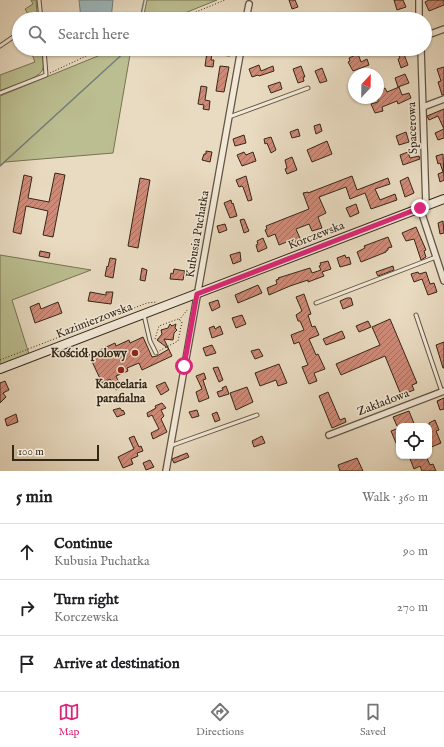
<!DOCTYPE html>
<html lang="en">
<head>
<meta charset="utf-8">
<style>
	:root { --surface:#fff; --page:#f2f2f2; --text:#202124; --muted:#757577; --line:#e0e0e0; --accent:#db2777 }
	body { margin:0; font-family:"IM FELL English",serif; background:var(--page); color:var(--text) }
	.controls { position:absolute; right:12px; bottom:12px; display:grid; overflow:hidden; border-radius:8px; box-shadow:0 1px 3px #0004 }
	.controls button { width:36px; height:36px; display:grid; place-items:center; padding:0; border:0; border-bottom:1px solid var(--line); background:var(--surface); color:var(--text); font:20px sans-serif }
	.compass { position:absolute; left:348px; top:68px; width:36px; height:36px; border-radius:50%; background:var(--surface); box-shadow:0 1px 3px #0004; rotate:22deg }
	.scale { position:absolute; left:12px; bottom:10px; width:87px; box-sizing:border-box; padding-left:4px; border:2px solid #342716; border-top:0; font-size:11px; line-height:14px; white-space:nowrap; color:#342716; -webkit-text-stroke:3px #f1e8d7; paint-order:stroke }
	.stop { position:absolute; width:12px; height:12px; margin:-9px; border:3px solid #db2777; border-radius:50%; background:#fff }
	.stop.end { background:#db2777; border-color:#fff; box-shadow:0 1px 4px #0008 }
	.list { margin:0; padding:0; list-style:none }
	h2 { display:flex; justify-content:space-between; align-items:center; height:52px; margin:0; padding:0 16px; font-size:17px }
	h2 small { font-size:13px; font-weight:400; color:var(--muted) }
	.list li { display:grid; grid-template-columns:26px 1fr auto; gap:12px; align-items:center; box-sizing:border-box; height:56px; padding:0 16px; border-top:1px solid var(--line) }
	.list b { display:block; font-size:15px; white-space:nowrap }
	.list p { margin:0; font-size:13px; white-space:nowrap; color:var(--muted) }
	.list em { font-size:13px; font-style:normal; color:var(--muted) }
	.icon { flex:none; width:22px; height:22px; fill:none; stroke:currentColor; stroke-width:2; stroke-linecap:round; stroke-linejoin:round }
	.map { position:relative; flex:none; width:444px; height:471px; overflow:hidden }
	.search { position:absolute; background:var(--surface); box-shadow:0 1px 3px #0004; left:12px; right:12px; top:12px; height:44px; display:flex; align-items:center; gap:10px; box-sizing:border-box; padding:0 14px; border-radius:22px; color:var(--muted); font-size:15px }
	.sheet { height:220px; background:var(--surface) }
	nav { display:flex; justify-content:space-around; align-items:center; box-sizing:border-box; height:56px; border-top:1px solid var(--line); background:var(--surface); font-size:11px; color:var(--muted) }
	nav a { display:grid; justify-items:center; gap:2px }
	nav .on { color:var(--accent) }
	.map>svg:first-child { display:block }
	.green { fill:#bbbe90; stroke:#787253 }
	.water { fill:#9db8be; stroke:#737e7b }
	.lines { fill:none; stroke-linecap:round; stroke-linejoin:round }
	.stream { stroke:#737e7b; stroke-width:1.5 }
	.building { fill:url(#building-hatch); stroke:#342716 }
	.lane-casing { stroke:#615441; stroke-width:5 }
	.street-casing { stroke:#615441; stroke-width:8 }
	.secondary-casing { stroke:#342716; stroke-width:10 }
	.path { stroke:#342716; stroke-width:1; stroke-dasharray:1 2; stroke-linecap:butt }
	.lane { stroke:#f1e8d7; stroke-width:3 }
	.street { stroke:#f1e8d7; stroke-width:5.5 }
	.secondary { stroke:#f1e8d7; stroke-width:8 }
	.route { stroke:#db2777; stroke-width:5 }
	.poi-dot { fill:#8f2418; stroke:#f1e8d7; stroke-width:1.5 }
	.labels { text-anchor:middle; stroke-width:3; stroke-linejoin:round; paint-order:stroke }
	.street-label { font-size:12px; fill:#342716; stroke:#f1e8d7 }
	.poi-label { font-size:12px; font-weight:bold; fill:#342716; stroke:#f1e8d7; text-anchor:end }
</style>
</head>
<body>
<div class="map">
<svg width="444" height="471" viewBox="0 0 444 471">
	<defs>
		<pattern id="building-hatch" width="6" height="6" patternUnits="userSpaceOnUse"><rect width="6" height="6" fill="#ce8a78"/><path d="M-1 1l2-2M0 6l6-6M5 7l2-2" fill="none" stroke="#a87161"/></pattern>
	</defs>
	<rect width="100%" height="100%" fill="#e9dbc1"/>
	<filter id="stains"><feTurbulence type="fractalNoise" baseFrequency=".005" numOctaves="4"/><feColorMatrix values="0 0 0 0 .2 0 0 0 0 .09 0 0 0 0 .02 0 0 0 .5 -.17"/></filter>
	<radialGradient id="worn" r=".72"><stop offset=".6" stop-color="#630" stop-opacity="0"/><stop offset="1" stop-color="#630" stop-opacity=".3"/></radialGradient>
	<!-- green -->
	<path class="green" d="M31,0H36L37,13L35,19H31L25,9L33,4Z
		M147,0H217L170,19H143Z
		M30,49H41C42,55 45,66 42,71C37,79 10,87 0,91V75L35,62Z
		M115,49H131L113,153L5,162L0,166V96Z
		M0,255L91,270L12,300L29,354L0,365Z"/>
	<!-- water -->
	<path class="water" d="M79,0H113L111,19H81Z"/>
	<g class="lines">
		<!-- stream -->
		<path class="stream" d="M140,19L144,0
			M0,166L128,49"/>
	</g>
	<!-- building -->
	<path class="building" d="M289,0H295L298,7L292,9Z
		M394,0H403L406,7L397,10Z
		M429,0H444V5L429,11L425,2Z
		M221,49H231L230,56L220,55Z
		M396,49H402L408,65L401,68L398,59L400,58Z
		M207,52L212,53L211,60H214L213,67L205,66Z
		M358,54L361,62L367,59L369,65L353,71L348,62L350,61L349,58Z
		M259,65L261,71L273,66L274,71L259,76L258,75L252,77L249,69Z
		M220,66L229,67L224,92L216,91Z
		M301,66L305,77H303L304,81L298,83L293,69Z
		M444,67V95H442L438,82L441,81L437,69Z
		M322,68L327,81L320,83L315,71Z
		M405,74L409,83L398,87L395,78Z
		M280,82L282,89L271,93L268,86Z
		M201,86L207,87L205,100L210,101L209,110L203,109L204,105L198,104Z
		M399,87L402,95L409,93L411,98L398,104L397,101L382,107L383,111L375,113L371,104L378,102V91L385,88L387,92Z
		M444,109V138L438,140L435,133L444,129L438,116L429,120L427,116Z
		M320,124L322,131L316,134L314,126Z
		M298,129L300,136L292,138L290,132Z
		M406,132L409,142L399,145L396,136Z
		M244,135L246,143L235,146L233,139Z
		M271,137L276,150L271,153L267,143L265,144L264,139Z
		M327,141L332,154L312,162L307,150Z
		M206,151L212,152L210,162L202,160L204,154H206Z
		M244,152L246,155L253,152L256,161L242,166L237,155Z
		M408,152L410,158L419,156L420,159L403,165L400,155Z
		M443,154L444,180L440,182L438,174L443,172L440,163L438,164L436,156Z
		M292,157L297,170L287,174L285,169L287,168L285,160Z
		M55,173L65,175L53,237L43,235L48,211L26,206L21,234L13,232L24,175L32,177L28,198L49,202Z
		M246,176L252,200L248,201L243,187L242,186L239,187L236,180Z
		M352,176L357,190L388,178L390,184L375,189L380,200L395,194L397,200L371,209L365,193L350,199L346,187L319,197L326,213L318,217L322,228L312,231L309,224L296,229L302,243L297,245L294,239L279,245L275,234L268,237L265,230L267,229L266,226L309,209L303,193L308,192V193Z
		M408,177L414,193L405,197L400,181Z
		M140,178L150,180L138,248L128,246Z
		M231,200L232,204L233,203L237,216L230,218L224,203Z
		M356,204L359,213L350,217L346,208Z
		M244,219L249,231L244,233L240,220Z
		M443,221L444,233L440,234L438,223Z
		M225,224L227,230L219,233L217,226Z
		M416,227L426,250L424,251L426,257L421,260L414,239L406,241L402,233Z
		M388,237L392,247L388,248V250L386,251V252L361,262L357,252L365,248L364,246Z
		M263,238L267,248L258,252L256,245L258,244L257,241Z
		M40,251L50,253L49,258L39,256Z
		M240,252L241,261L233,264L230,255Z
		M345,255L346,258L349,257L351,264L340,267L337,258Z
		M110,258L116,259L113,278L105,276L107,266L108,267Z
		M328,261L331,269L322,272L324,276L308,282V280L290,286L269,295L267,288L277,284L276,280L279,279L278,278L310,268L312,273L321,270L319,266L321,265L320,263Z
		M393,266L394,270L378,276L376,272Z
		M142,268L147,270L145,281L140,280Z
		M174,269L185,271L183,280L170,279L171,273L173,274Z
		M418,272L419,274L426,272L430,284L434,283L437,292L428,295L422,279L414,282L411,274Z
		M258,285L262,293L238,303L235,295Z
		M90,292L106,295V292H113L111,304L88,301Z
		M304,294L311,314L308,315L312,327L315,326L319,335L309,339L316,355L318,354L325,369L314,373L317,381L309,384L302,367L308,365L299,342L294,344L291,335L304,330L300,321H298L296,315L302,311L296,297Z
		M347,298H351L353,305L343,309L340,301Z
		M218,300L220,307L212,311L209,303Z
		M58,302L62,313L35,323L30,307L39,303L41,309Z
		M242,315L246,324L236,328L232,318Z
		M390,319L417,383L412,385L414,390L401,395L385,356L341,375L336,364L380,345L372,327Z
		M368,321L371,327L359,332L356,326Z
		M170,324L172,326L176,324L175,328L177,330L174,333L173,340L164,339L172,356L142,370L139,363L127,368L128,371L116,376L121,387L116,390L110,379L102,383L89,355L115,343L116,346L129,340L130,343L143,337L152,357L157,356L169,349L157,340L162,334L161,330L168,328Z
		M214,326L215,329L220,326L223,334L212,338L209,328Z
		M342,331L345,338L326,345L323,339Z
		M444,342V368H443L436,345Z
		M212,345L216,353L206,356L203,348Z
		M259,349L263,356L255,359L251,351Z
		M279,364L287,383L278,386L276,380L260,386L255,373Z
		M218,367L223,380L219,382L213,368Z
		M204,373L206,379L203,380L209,398L199,402L196,392L202,389L196,376Z
		M5,381L9,390L3,393L6,397L0,403V383Z
		M165,382L169,390L161,395L156,386Z
		M226,386L229,394L219,397L217,392L223,390L222,388Z
		M247,387L253,402L236,410L230,393Z
		M328,392L340,420L345,418L346,422L332,428L319,396Z
		M444,398V409L440,410L437,401Z
		M162,403L166,408L161,410L164,416L161,419L167,432L153,439L151,433L159,429L152,415L148,417L147,413L156,408L155,406Z
		M120,408L122,411L123,410L125,414L117,417L113,410Z
		M197,410L199,416L192,418L189,412Z
		M409,411L415,426H397L393,417Z
		M217,412L220,420L215,422L212,414Z
		M16,414L18,422L7,426L5,419Z
		M435,420L439,430L436,431L441,443L429,448V423Z
		M399,428V450L391,431Z
		M134,436L139,447L141,446L143,451L137,453L138,456L131,459L133,464L123,468L118,457L134,449L129,438Z
		M262,436L265,443L254,447L252,441Z
		M187,453L189,457L174,463L172,459Z
		M409,456H426L430,465L433,464L436,471H422L420,466L414,469Z
		M357,458L363,471H340L338,465Z
		M150,460L154,467L146,470L143,463Z"/>
	<g class="lines">
		<defs>
			<path id="lane" d="M39,0L41,19
				M0,46L19,33
				M0,93L46,75L44,49
				M229,117L308,88
				M316,303L436,257
				M144,315L150,341L156,353
				M416,315L442,392
				M170,446L257,415"/>
			<path id="street" d="M419,0V19
				M246,19L249,4
				M425,36L444,29
				M421,49L426,206
				M423,107L444,99
				M420,208L444,281
				M329,435L444,391
				M166,471L241,49"/>
			<path id="secondary" d="M0,369L444,199"/>
		</defs>
		<!-- lane casing -->
		<use href="#lane" class="lane-casing"/>
		<!-- street casing -->
		<use href="#street" class="street-casing"/>
		<!-- secondary casing -->
		<use href="#secondary" class="secondary-casing"/>
		<!-- path -->
		<path class="path" d="M179,19L225,0
			M50,73L101,49
			M179,320L188,309
			M155,339L159,326L178,319L182,322L178,341L159,351
			M0,360L147,303L156,302"/>
		<!-- lane -->
		<use href="#lane" class="lane"/>
		<!-- street -->
		<use href="#street" class="street"/>
		<!-- secondary -->
		<use href="#secondary" class="secondary"/>
	</g>
	<g class="lines">
		<!-- route -->
		<path class="route" d="M184,366L197,294L420,208"/>
	</g>
	<!-- markers -->
	<g class="poi-dot">
		<circle cx="135" cy="353" r="4"/>
		<circle cx="121" cy="370" r="4"/>
	</g>
	<g class="labels">
		<!-- street labels -->
		<g class="street-label">
			<text transform="translate(412 128) rotate(-92)" y="4">Spacerowa</text>
			<text transform="translate(197 234) rotate(-80)" y="4">Kubusia Puchatka</text>
			<text transform="translate(316 235) rotate(-21)" y="4">Korczewska</text>
			<text transform="translate(94 320) rotate(-21)" y="4">Kazimierzowska</text>
			<text transform="translate(383 402) rotate(-21)" y="4">Zakładowa</text>
		</g>
		<!-- poi labels -->
		<g class="poi-label">
			<text x="127" y="357">Kościół polowy</text>
			<text x="121" y="388" text-anchor="middle">Kancelaria<tspan x="121" dy="14">parafialna</tspan></text>
		</g>
	</g>
	<rect width="100%" height="100%" filter="url(#stains)"/>
	<rect width="100%" height="100%" fill="url(#worn)"/>
</svg>
<div class="controls">
<button><svg class="icon" aria-label="locate" viewBox="0 0 24 24"><circle cx="12" cy="12" r="6"/><path d="M12 2v4M12 18v4M2 12h4M18 12h4"/></svg></button>
</div>
<svg class="compass" viewBox="-18 -18 36 36"><path d="M0-13l5 13h-10z" fill="#e53935"/><path d="M0 13l5-13h-10z" fill="#757577"/></svg>
<div class="scale">100 m</div>
<div class="stop" style="left:184px;top:366px"></div>
<div class="stop end" style="left:420px;top:208px"></div>
<div class="search"><svg class="icon" aria-label="search" viewBox="0 0 24 24"><circle cx="10" cy="10" r="6"/><path d="M15 15l6 6"/></svg>Search here</div>
</div>
<section class="sheet">
<h2>5 min<small>Walk · 360 m</small></h2>
<ul class="list">
<li><svg class="icon" aria-label="ahead" viewBox="0 0 24 24"><path d="M12 20V5M6 11l6-6 6 6"/></svg><div><b>Continue</b><p>Kubusia Puchatka</p></div><em>90 m</em></li>
<li><svg class="icon" aria-label="right" viewBox="0 0 24 24"><path d="M7 20v-9h11M14 6l5 5-5 5"/></svg><div><b>Turn right</b><p>Korczewska</p></div><em>270 m</em></li>
<li><svg class="icon" aria-label="arrive" viewBox="0 0 24 24"><path d="M6 21V4h12l-3 4 3 4H6"/></svg><div><b>Arrive at destination</b></div></li>
</ul>
</section>
<nav>
<a class="on"><svg class="icon" aria-label="map" viewBox="0 0 24 24"><path d="M3 6l6-2 6 2 6-2v14l-6 2-6-2-6 2zM9 4v14M15 6v14"/></svg>Map</a>
<a><svg class="icon" aria-label="directions" viewBox="0 0 24 24"><path d="M12 3l9 9-9 9-9-9zM9 14v-3h6M13 9l2 2-2 2"/></svg>Directions</a>
<a><svg class="icon" aria-label="saved" viewBox="0 0 24 24"><path d="M7 4h10v16l-5-4-5 4z"/></svg>Saved</a>
</nav>
</body>
</html>
